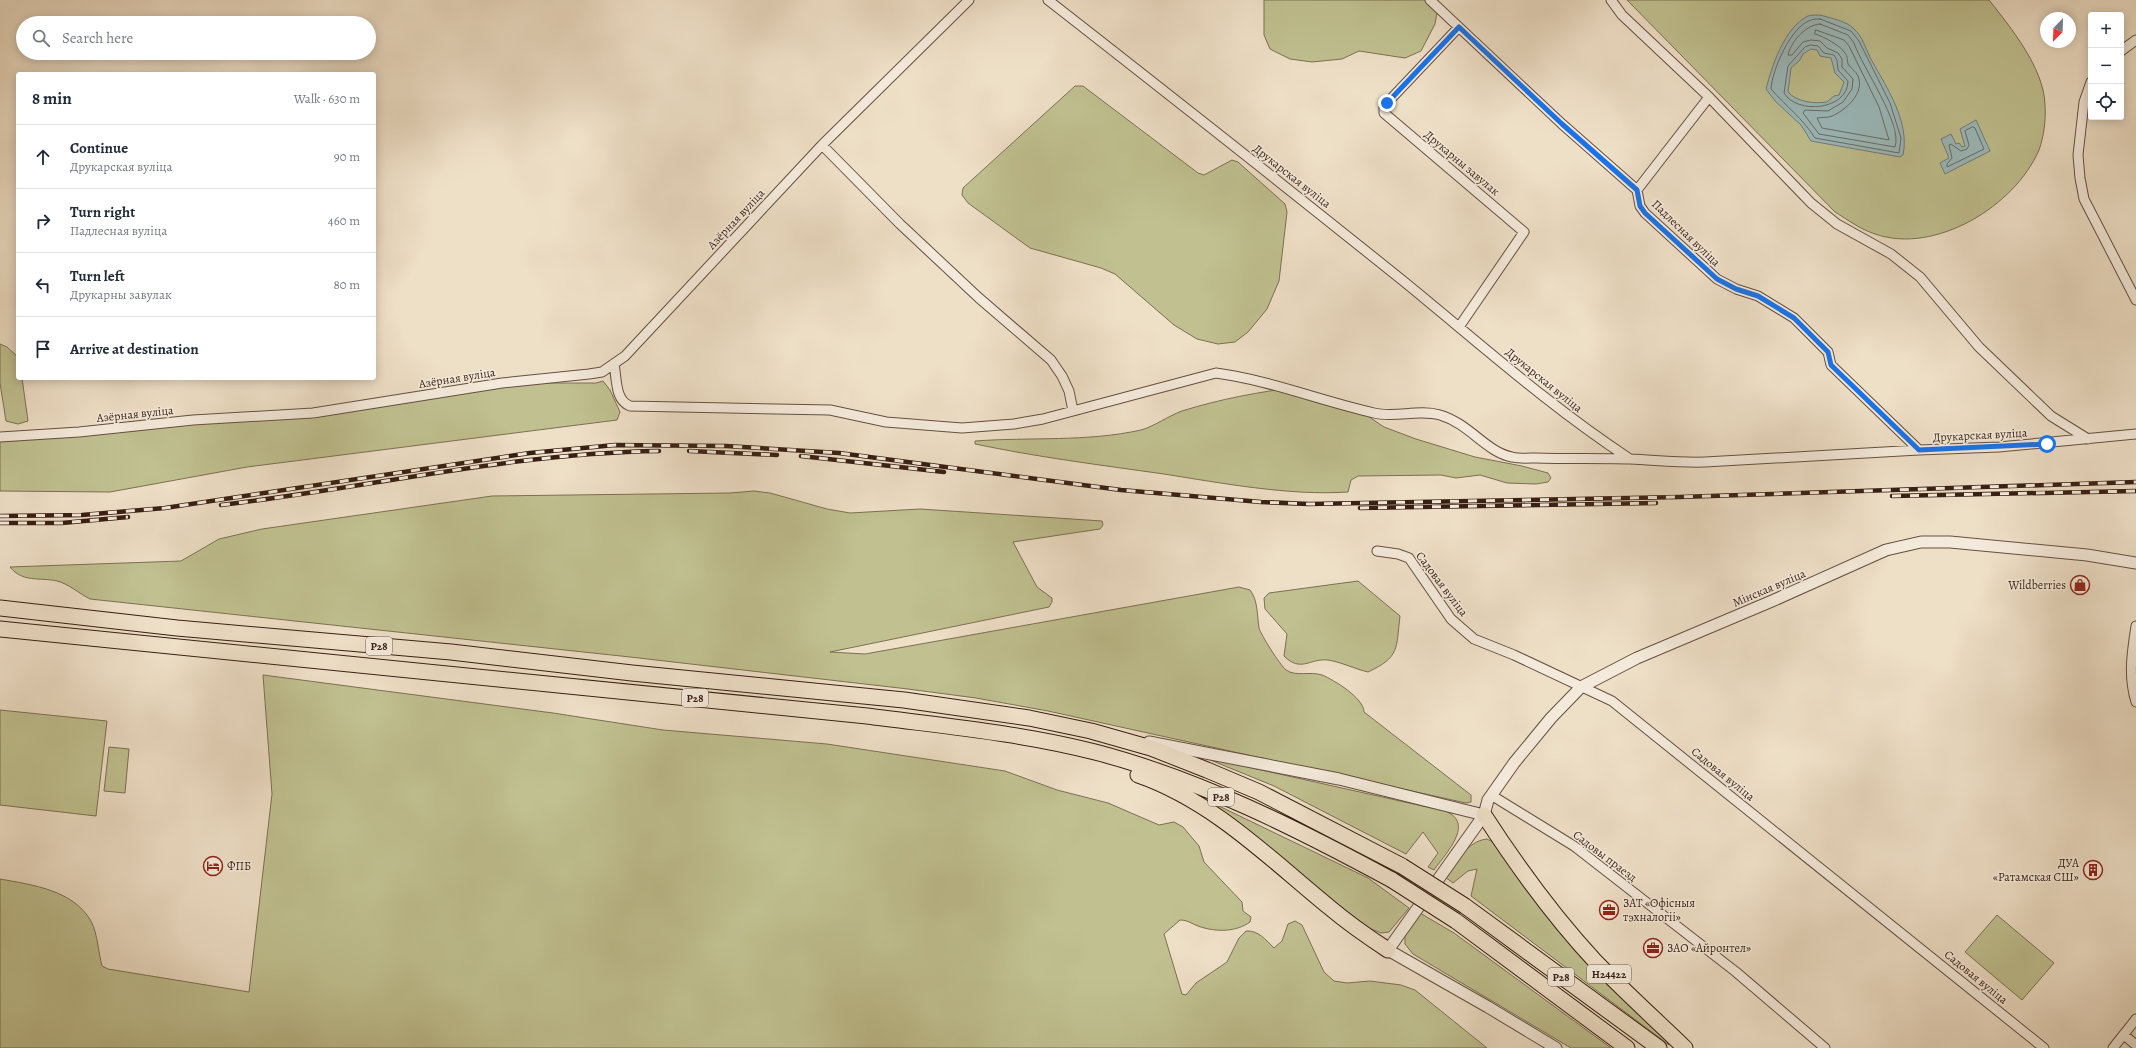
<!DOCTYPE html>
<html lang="en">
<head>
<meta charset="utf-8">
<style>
	:root { --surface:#fff; --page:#f2f2f3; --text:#1f2937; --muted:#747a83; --line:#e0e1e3 }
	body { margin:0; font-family:Alegreya,serif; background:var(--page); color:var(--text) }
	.controls { position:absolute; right:12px; top:12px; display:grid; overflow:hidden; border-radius:4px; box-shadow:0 2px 10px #0003 }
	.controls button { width:36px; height:36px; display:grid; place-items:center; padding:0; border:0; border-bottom:1px solid var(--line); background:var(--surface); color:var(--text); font:20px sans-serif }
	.compass { position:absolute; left:2040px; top:12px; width:36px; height:36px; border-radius:50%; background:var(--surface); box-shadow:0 2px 10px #0003; rotate:203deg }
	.stop { position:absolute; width:12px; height:12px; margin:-9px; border:3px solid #1a73e8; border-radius:50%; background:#fff }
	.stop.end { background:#1a73e8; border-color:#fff; box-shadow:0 1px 4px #0008 }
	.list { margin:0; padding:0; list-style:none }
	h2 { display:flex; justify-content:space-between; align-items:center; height:52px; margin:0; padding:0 16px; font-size:17px }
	h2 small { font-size:13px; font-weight:400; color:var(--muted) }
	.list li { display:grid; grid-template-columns:26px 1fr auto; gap:12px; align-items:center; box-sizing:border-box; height:64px; padding:0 16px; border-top:1px solid var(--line) }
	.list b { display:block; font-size:15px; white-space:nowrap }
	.list p { margin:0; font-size:13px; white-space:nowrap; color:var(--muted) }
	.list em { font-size:13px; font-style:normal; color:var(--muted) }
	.icon { flex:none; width:22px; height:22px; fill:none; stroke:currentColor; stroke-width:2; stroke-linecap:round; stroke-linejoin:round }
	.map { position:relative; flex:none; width:2136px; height:1048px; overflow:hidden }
	.search { position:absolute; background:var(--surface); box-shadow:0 2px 10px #0003; left:16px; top:16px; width:360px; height:44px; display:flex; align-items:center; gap:10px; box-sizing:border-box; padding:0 14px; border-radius:22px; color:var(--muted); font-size:15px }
	.panel { position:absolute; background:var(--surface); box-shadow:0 2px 10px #0003; left:16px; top:72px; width:360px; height:308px; border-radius:4px }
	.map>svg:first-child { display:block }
	.green { fill:#c0c090; stroke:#7c7052 }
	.water { fill:#9cbbbd; stroke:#747d79; fill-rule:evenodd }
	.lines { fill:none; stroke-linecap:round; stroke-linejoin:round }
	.shore { stroke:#6a6d68; stroke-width:1 }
	.minor-casing { stroke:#664f40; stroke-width:11 }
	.tertiary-casing { stroke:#664f40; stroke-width:13 }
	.trunk-casing { stroke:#381f13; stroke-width:17 }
	.minor { stroke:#f4eadb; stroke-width:9 }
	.tertiary { stroke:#f4eadb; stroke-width:11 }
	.trunk { stroke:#eedfc7; stroke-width:15 }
	.rail-casing { stroke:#381f13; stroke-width:4.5 }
	.rail { stroke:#f4eadb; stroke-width:3; stroke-dasharray:9; stroke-linecap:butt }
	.trunk-bridge-casing { stroke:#381f13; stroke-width:17; stroke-linecap:butt }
	.trunk-bridge { stroke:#eedfc7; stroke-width:15 }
	.route { stroke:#1a73e8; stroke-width:5 }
	.labels { text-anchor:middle; stroke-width:3; stroke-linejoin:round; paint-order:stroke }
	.shield { fill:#f4eadb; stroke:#705c4f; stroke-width:1 }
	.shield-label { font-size:11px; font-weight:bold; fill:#381f13 }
	.street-label { font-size:12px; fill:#381f13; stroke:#f4eadb }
	.poi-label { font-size:12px; fill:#381f13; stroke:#f4eadb; text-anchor:start }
</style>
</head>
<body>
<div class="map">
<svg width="2136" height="1048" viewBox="0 0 2136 1048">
	<rect width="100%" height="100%" fill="#eedfc7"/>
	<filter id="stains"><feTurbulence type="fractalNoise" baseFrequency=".005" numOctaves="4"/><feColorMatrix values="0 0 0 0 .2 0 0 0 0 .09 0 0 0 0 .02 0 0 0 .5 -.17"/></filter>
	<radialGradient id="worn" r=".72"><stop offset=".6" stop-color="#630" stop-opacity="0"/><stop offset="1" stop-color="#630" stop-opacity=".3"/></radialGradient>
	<!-- green -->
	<path class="green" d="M1264,0H1436L1438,7L1435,24L1421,51L1405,58L1359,51L1342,59L1312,62L1290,59L1270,49L1264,35Z
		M1627,0H1989C2011,28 2044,68 2045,105C2046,120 2044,136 2039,150C2015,206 1935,255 1875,234C1860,229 1848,220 1835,212Z
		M1075,86H1083L1198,173L1204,175L1232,160L1238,162L1285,204L1287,212L1279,281L1267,309L1248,332L1235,342L1218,344L1197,339L1174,325L1115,274L1101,268L1030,248L968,203L962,195L963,188Z
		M0,344L7,347L18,357V378H22L28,421L18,424L6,421L0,383Z
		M603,381L610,390L620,412L617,420L247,467L110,492L0,491V437L313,413L502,383H596Z
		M1298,387L1350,404L1384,427L1416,439L1475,457L1522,466L1548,473L1551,478L1548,482L1536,484L1507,483L1480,475L1456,478L1441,475L1358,476L1351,480L1348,492C1290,496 1221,483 1164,474C1100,465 1037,457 975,444V441C1030,437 1087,442 1141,430C1155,426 1168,416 1182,411C1220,399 1259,392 1298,387Z
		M754,491L770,493L827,509L850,513L920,509L1102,521L1103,525L1100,529L1013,542L1037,587L1052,598V602L1049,607L830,652L865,654L1239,587L1250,590C1258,600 1257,615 1259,628C1261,635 1280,665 1286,670C1296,677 1310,671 1322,675C1334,680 1364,698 1364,712L1471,795V802L1466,803L1048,711L976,698L908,689L630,657L90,599C80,594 67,583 57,581C39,577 23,583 10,567L181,561L219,539L262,529L492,496L730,493Z
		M1358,581L1400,616C1396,649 1400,657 1368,672C1355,669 1341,662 1328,660C1310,658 1301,673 1284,656L1287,634L1265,609L1264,598L1269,593Z
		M263,675L553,713L663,730L827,744L1005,771L1057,790L1108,803L1159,825L1174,822L1183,827L1199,846L1204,862L1242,902L1243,911L1251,917L1250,922C1236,932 1217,932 1201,927C1193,925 1189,920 1180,920L1164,934L1182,994L1186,995L1196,983L1227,962L1239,938L1246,931C1258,930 1266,940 1274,948L1282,941L1288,924L1295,921L1302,925L1324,972L1334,981L1347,983L1370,981L1401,985L1415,990L1487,1048H0V879C33,885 73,890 91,921C98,935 98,951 102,966L108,969L249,992L272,794Z
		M0,710L107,721L96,816L0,805Z
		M109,747L129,749L125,793L104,791Z
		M1203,757L1445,811C1476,823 1445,854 1434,870L1428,867L1438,853L1423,832L1406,854L1274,786Z
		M1190,792L1368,878L1409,908L1389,932L1381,933L1369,928Z
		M1487,839L1495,843L1669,1041V1045L1471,896L1477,869L1468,871L1453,883L1445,877C1457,862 1467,841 1487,839Z
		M1420,913L1454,933L1611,1048H1571L1413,954L1405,944V935Z
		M1997,915L2054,963L2022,1000L1965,952Z"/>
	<!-- water -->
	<path class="water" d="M1820,15C1830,18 1847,21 1854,29C1863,37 1866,50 1872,61C1887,88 1910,122 1903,155L1900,157L1811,141L1801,125L1776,102L1766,89C1772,66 1784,28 1808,16C1811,15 1817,15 1820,15ZM1811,49L1817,50L1820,56L1831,58L1835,73L1844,82L1839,95L1834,96L1827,102C1814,104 1797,102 1788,92L1791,68L1800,60L1803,54Z
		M1976,120L1990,151L1945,174L1940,163L1949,158L1941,139L1951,134L1956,144L1959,143L1962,147L1965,146L1960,129Z"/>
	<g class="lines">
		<!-- shore -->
		<path class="shore" d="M1820,19L1851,31L1859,41L1890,103L1901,138L1899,153L1815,138C1803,119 1786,106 1771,89C1772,70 1791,26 1811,20C1813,19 1817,19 1820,19Z
			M1820,24L1848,35L1854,43C1862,67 1903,124 1895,147L1819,134L1803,113L1805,110L1828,111L1843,102L1852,89L1853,79L1842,67V59L1838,53L1827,48L1820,41L1811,40L1803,42L1792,55H1788C1791,42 1805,25 1820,24Z
			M1816,30L1844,40L1849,46L1879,107L1889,140L1822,128L1817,118C1822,117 1828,118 1832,116C1846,110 1865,93 1858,76C1856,71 1851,69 1848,64C1847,61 1848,56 1845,53C1841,46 1823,36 1815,34Z
			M1811,45L1818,46L1824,53L1834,55L1837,60L1838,70L1848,81C1848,110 1797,115 1784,93L1788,66L1805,47Z
			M1973,127L1975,128L1984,149L1947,167V164L1952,158L1949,145L1951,144L1961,151L1967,149L1969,145L1965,131Z"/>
		<defs>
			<path id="minor" d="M1048,0C1167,93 1285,186 1402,280C1477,341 1549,406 1630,459
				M1430,0L1562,124L1637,190L1640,206L1645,213L1717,279L1736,289L1758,296L1794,318L1828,352L1831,365L1919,450
				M1611,0L1622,15L1709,97L1637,190
				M1459,27L1387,103L1384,107V113L1524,232L1459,327
				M2121,51L2136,40
				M2091,82L2084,102L2078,155L2080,178L2084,199L2136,300
				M1709,97L1811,203L1837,224L1891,254L1920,277L1979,347L2051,416L2088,439
				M822,145L900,224L979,298L1051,360L1062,376L1069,391L1073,411
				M614,364C617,380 615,400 630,406L830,410L886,422L962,428L1014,424L1043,419L1216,373C1269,380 1321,401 1374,413C1395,418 1419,409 1440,415C1470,424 1486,452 1512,457C1520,459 1529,458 1536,458C1568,459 1599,458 1630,459C1655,460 1680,463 1705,462L1919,450L1999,447L2136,434
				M0,437L79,432L193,420L313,413L502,383L589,374L602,372L625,356L822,145L969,0
				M1377,551L1398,554L1409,558L1451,619L1474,639L1514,655L1612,701L2044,1048
				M2136,626C2132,652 2128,676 2136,702
				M1491,795L1574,846L1736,972L1825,1048
				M2124,1035L2136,1045
				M2113,1048L2136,1019"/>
			<path id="tertiary" d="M1149,742L1339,779L1484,815
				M1556,1048L1488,1007L1388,950L1484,815L1488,800L1514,763L1551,718L1581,687L1637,658L1772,601L1886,550L1921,542H1950L2087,555L2136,563"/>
			<path id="trunk" d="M0,608L177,628L451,652L632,673L904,700L1029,718L1091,731L1151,748L1207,770L1259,792L1402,866
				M0,629L867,716C943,726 1021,733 1095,752C1199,779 1298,829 1392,880
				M1138,775C1213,801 1269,858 1329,907C1348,923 1368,937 1388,950
				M1484,815C1517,866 1554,917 1595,961C1624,991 1655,1019 1685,1048
				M1465,906L1659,1048
				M1456,921L1627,1048"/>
		</defs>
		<!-- minor casing -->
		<use href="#minor" class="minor-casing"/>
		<!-- tertiary casing -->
		<use href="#tertiary" class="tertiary-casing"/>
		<!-- trunk casing -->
		<use href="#trunk" class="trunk-casing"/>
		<!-- minor -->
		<use href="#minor" class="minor"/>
		<!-- tertiary -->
		<use href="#tertiary" class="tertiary"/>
		<!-- trunk -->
		<use href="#trunk" class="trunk"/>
		<defs>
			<path id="rail" d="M689,451L777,455
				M801,456L944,472
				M1892,496L2136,491
				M221,505C367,488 512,453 659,451
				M1360,508L1656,503
				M0,516L82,515L165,508L530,453L615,445L726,446L839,453L1121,490L1261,502L1309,504L1680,497L2136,482
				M0,523H62L128,517"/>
		</defs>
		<!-- rail casing -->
		<use href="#rail" class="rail-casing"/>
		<!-- rail -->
		<use href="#rail" class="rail"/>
		<defs>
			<path id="trunk-bridge" d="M1402,866L1465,906
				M1392,880L1456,921"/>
		</defs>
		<!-- trunk-bridge casing -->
		<use href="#trunk-bridge" class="trunk-bridge-casing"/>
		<!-- trunk-bridge -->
		<use href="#trunk-bridge" class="trunk-bridge"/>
	</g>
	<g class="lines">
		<!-- route -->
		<path class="route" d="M1387,103L1459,27L1562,124L1637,190L1640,206L1645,213L1717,279L1736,289L1758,296L1794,318L1828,352L1831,365L1919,450L2047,444"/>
	</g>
	<!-- icons -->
	<defs>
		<symbol id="shop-ring" viewBox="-11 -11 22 22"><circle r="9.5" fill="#f4eadb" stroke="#8f2418" stroke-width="1.5"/><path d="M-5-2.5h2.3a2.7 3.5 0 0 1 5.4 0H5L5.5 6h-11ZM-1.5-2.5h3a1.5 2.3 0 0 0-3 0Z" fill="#8f2418"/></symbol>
		<symbol id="hotel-ring" viewBox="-11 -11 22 22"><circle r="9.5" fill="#f4eadb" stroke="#8f2418" stroke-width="1.5"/><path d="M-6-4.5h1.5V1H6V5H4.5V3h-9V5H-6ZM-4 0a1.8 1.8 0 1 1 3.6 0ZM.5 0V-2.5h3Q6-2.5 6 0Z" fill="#8f2418"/></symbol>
		<symbol id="building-ring" viewBox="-11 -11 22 22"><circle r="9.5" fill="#f4eadb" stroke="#8f2418" stroke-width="1.5"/><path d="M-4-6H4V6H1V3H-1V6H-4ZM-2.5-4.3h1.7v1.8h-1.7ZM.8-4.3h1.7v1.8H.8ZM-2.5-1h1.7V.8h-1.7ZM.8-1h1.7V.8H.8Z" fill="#8f2418"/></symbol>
		<symbol id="office-ring" viewBox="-11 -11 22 22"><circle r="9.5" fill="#f4eadb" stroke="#8f2418" stroke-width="1.5"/><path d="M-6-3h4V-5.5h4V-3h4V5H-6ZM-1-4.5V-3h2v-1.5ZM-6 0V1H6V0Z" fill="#8f2418"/></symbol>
	</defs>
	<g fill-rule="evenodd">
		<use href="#shop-ring" x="2069" y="574" width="22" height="22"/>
		<use href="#hotel-ring" x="202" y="855" width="22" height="22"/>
		<use href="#building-ring" x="2082" y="859" width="22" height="22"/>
		<use href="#office-ring" x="1598" y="899" width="22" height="22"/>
		<use href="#office-ring" x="1642" y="937" width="22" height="22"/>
	</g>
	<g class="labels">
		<!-- shield labels -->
		<g class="shield">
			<rect x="366" y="637" width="26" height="18" rx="3"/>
			<rect x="682" y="689" width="26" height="18" rx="3"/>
			<rect x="1208" y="788" width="26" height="18" rx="3"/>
			<rect x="1587" y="965" width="44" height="18" rx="3"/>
			<rect x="1548" y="968" width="26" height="18" rx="3"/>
		</g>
		<g class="shield-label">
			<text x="379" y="650">Р28</text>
			<text x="695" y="702">Р28</text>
			<text x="1221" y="801">Р28</text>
			<text x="1609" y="978">Н24422</text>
			<text x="1561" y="981">Р28</text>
		</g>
		<!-- street labels -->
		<g class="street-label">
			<text transform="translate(1462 163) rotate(40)" y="4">Друкарны завулак</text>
			<text transform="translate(1292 176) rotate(38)" y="4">Друкарская вуліца</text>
			<text transform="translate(736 219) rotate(-47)" y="4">Азёрная вуліца</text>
			<text transform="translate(1686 233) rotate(44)" y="4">Падлесная вуліца</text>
			<text transform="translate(457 378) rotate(-9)" y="4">Азёрная вуліца</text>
			<text transform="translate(1544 380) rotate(39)" y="4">Друкарская вуліца</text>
			<text transform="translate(135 414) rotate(-6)" y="4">Азёрная вуліца</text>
			<text transform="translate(1980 435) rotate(-3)" y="4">Друкарская вуліца</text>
			<text transform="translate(1442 584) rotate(53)" y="4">Садовая вуліца</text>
			<text transform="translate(1769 588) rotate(-23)" y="4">Мінская вуліца</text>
			<text transform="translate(1723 774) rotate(39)" y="4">Садовая вуліца</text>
			<text transform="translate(1605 856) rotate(37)" y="4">Садовы праезд</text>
			<text transform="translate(1976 977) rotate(39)" y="4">Садовая вуліца</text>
		</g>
		<!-- poi labels -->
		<g class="poi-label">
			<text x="2066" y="589" text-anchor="end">Wildberries</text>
			<text x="2079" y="867" text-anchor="end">ДУА<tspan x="2079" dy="14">«Ратамская СШ»</tspan></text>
			<text x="227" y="870">ФПБ</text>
			<text x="1623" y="907">ЗАТ «Офісныя<tspan x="1623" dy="14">тэхналогіі»</tspan></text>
			<text x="1667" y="952">ЗАО «Айронтел»</text>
		</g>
	</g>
	<rect width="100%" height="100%" filter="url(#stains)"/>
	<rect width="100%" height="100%" fill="url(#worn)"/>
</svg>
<div class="controls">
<button>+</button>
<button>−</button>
<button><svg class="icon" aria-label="locate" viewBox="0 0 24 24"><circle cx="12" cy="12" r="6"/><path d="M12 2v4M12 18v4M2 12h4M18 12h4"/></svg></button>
</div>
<svg class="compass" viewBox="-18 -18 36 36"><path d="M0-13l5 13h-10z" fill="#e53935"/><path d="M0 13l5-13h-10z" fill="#747a83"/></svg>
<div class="stop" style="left:2047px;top:444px"></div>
<div class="stop end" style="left:1387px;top:103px"></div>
<div class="search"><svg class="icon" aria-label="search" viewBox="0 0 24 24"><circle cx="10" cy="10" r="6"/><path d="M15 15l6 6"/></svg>Search here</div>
<section class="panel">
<h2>8 min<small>Walk · 630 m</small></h2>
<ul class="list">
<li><svg class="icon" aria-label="ahead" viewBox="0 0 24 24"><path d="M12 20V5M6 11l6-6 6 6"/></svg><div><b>Continue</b><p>Друкарская вуліца</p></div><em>90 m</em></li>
<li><svg class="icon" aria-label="right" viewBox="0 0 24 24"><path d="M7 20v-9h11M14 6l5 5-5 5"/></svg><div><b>Turn right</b><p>Падлесная вуліца</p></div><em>460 m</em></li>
<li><svg class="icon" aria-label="left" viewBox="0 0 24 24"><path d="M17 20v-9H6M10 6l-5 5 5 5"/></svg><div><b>Turn left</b><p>Друкарны завулак</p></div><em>80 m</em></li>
<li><svg class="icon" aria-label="arrive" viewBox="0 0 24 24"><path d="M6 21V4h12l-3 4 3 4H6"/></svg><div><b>Arrive at destination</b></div></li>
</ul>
</section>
</div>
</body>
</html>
